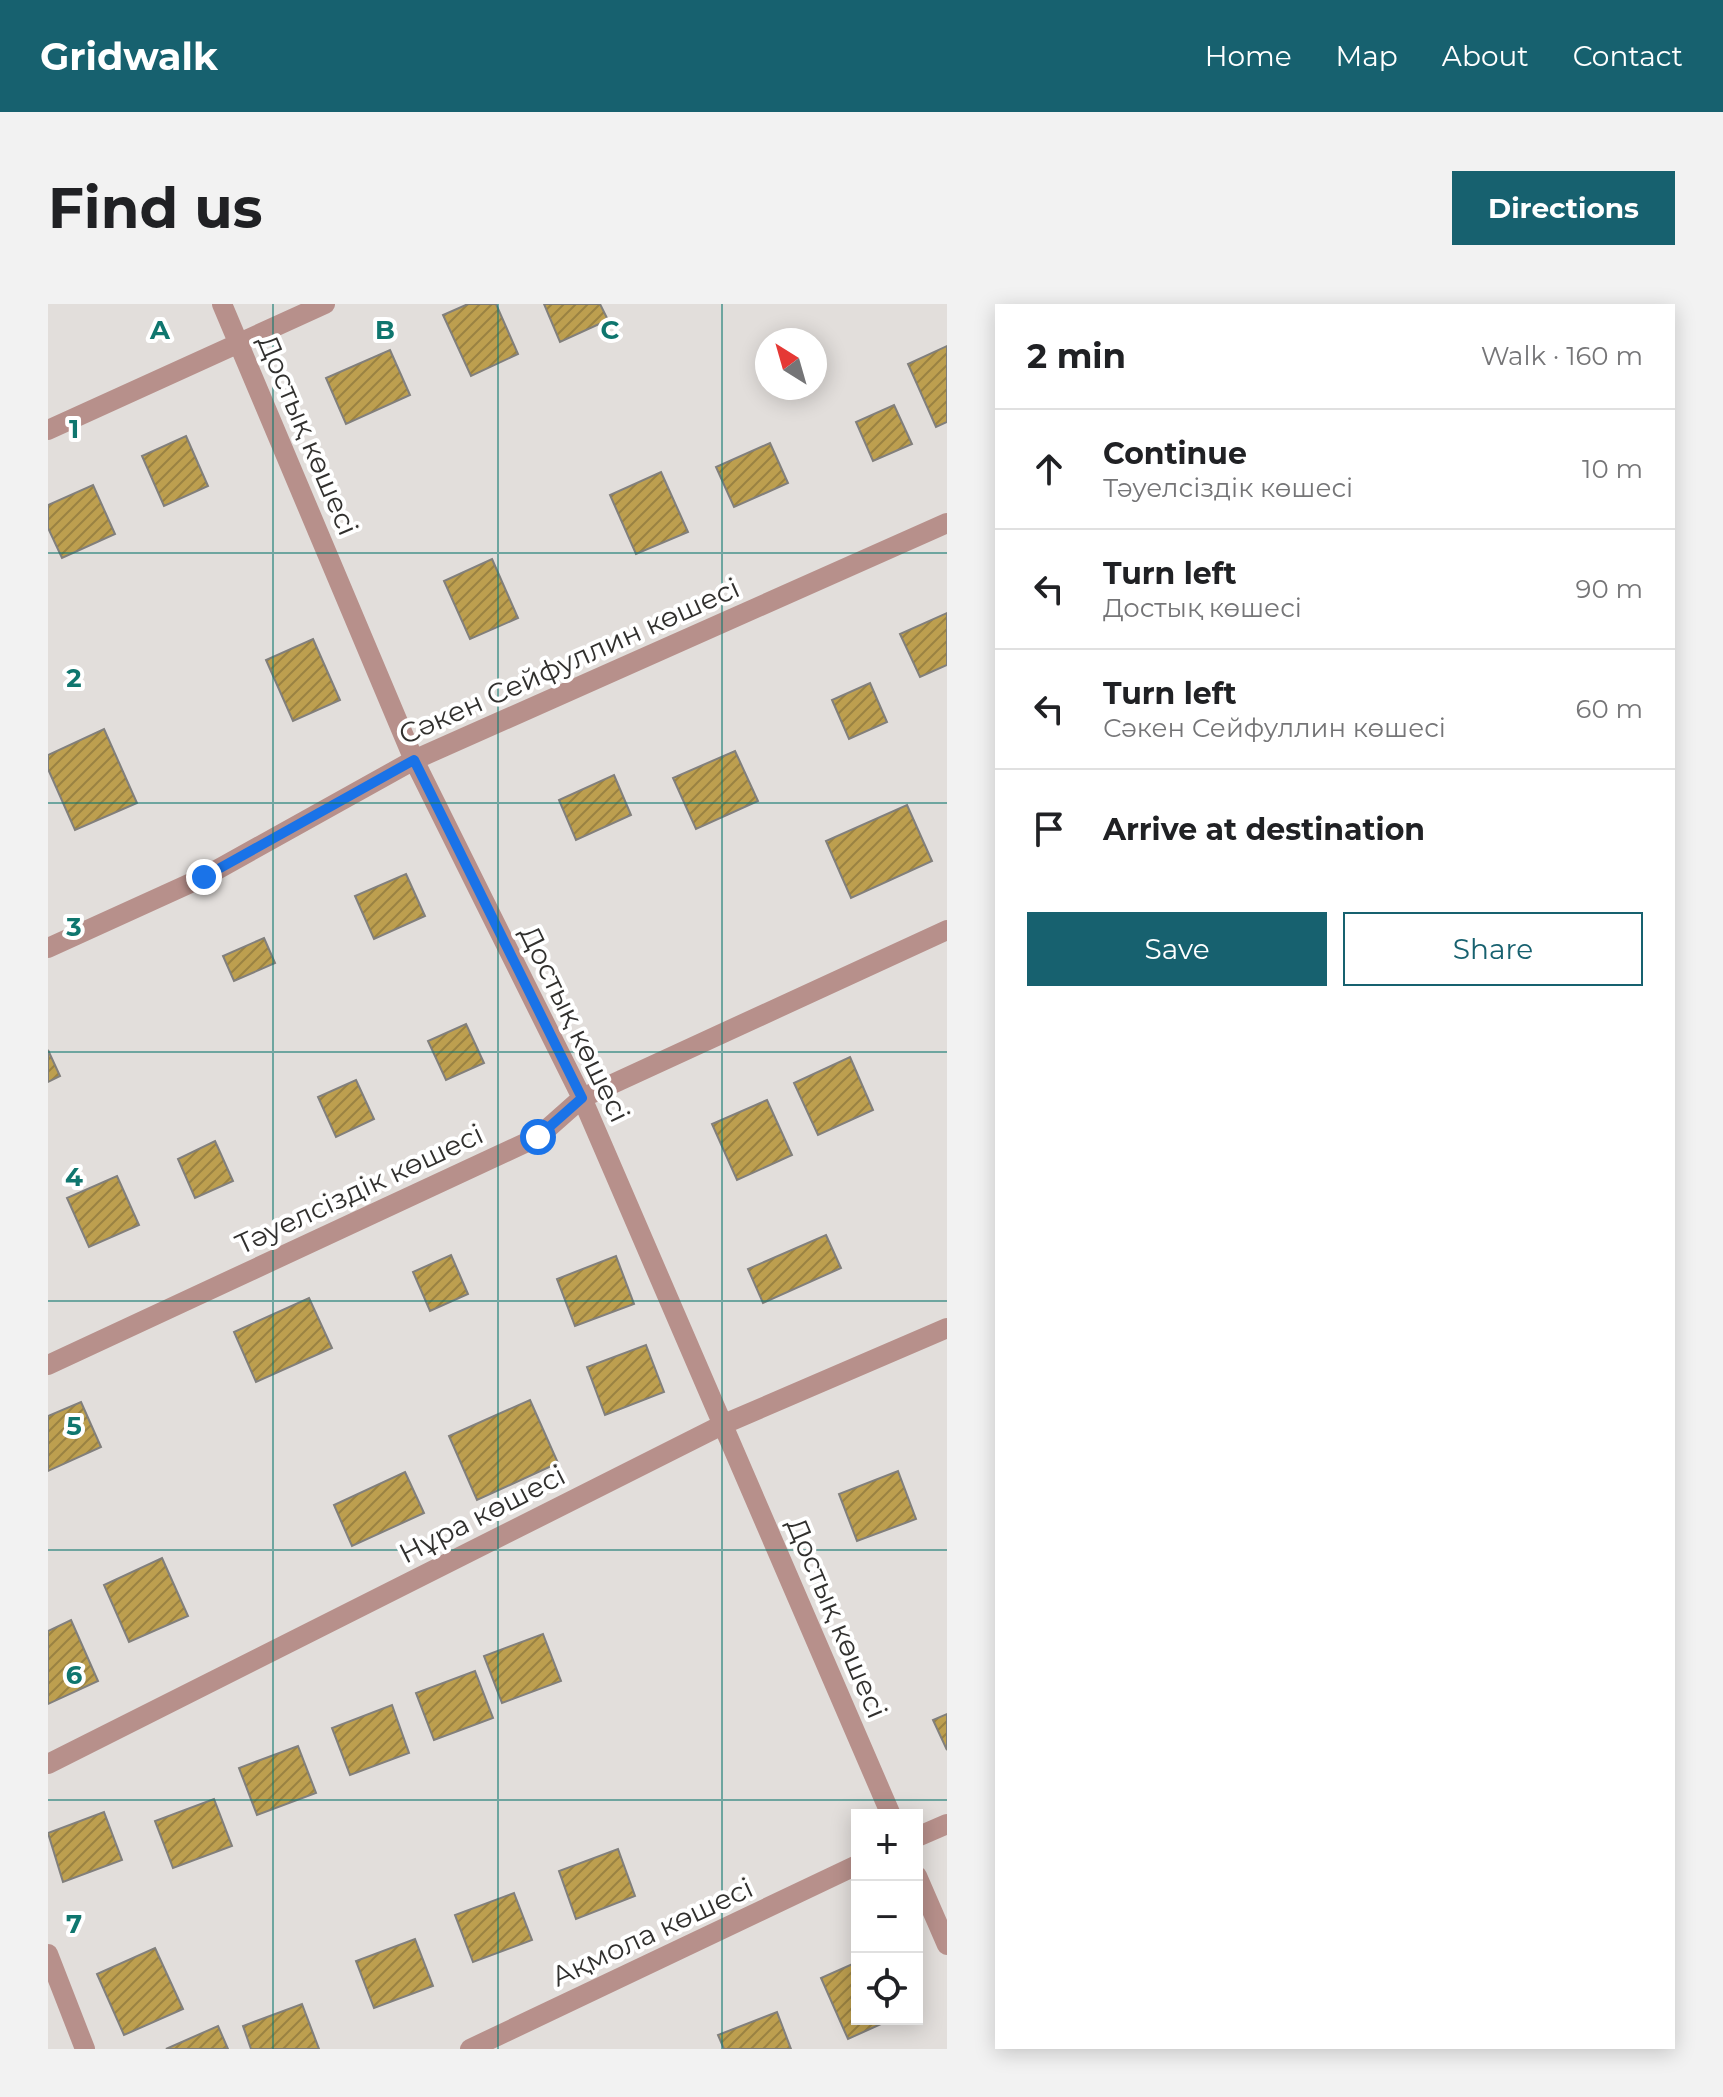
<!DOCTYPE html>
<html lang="en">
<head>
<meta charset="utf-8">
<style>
	:root { --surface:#fff; --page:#f2f2f2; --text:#202124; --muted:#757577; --line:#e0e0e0; --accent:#17616f }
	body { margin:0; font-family:Montserrat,sans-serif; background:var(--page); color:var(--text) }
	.controls { position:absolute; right:24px; bottom:24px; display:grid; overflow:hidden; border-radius:0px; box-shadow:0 4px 20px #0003 }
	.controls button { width:72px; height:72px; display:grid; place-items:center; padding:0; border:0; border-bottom:2px solid var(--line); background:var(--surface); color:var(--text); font:40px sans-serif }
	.compass { position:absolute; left:707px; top:24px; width:72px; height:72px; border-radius:50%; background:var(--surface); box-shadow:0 4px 20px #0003; rotate:323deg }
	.stop { position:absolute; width:24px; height:24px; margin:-18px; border:6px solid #1a73e8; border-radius:50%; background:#fff }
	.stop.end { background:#1a73e8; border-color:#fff; box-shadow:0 2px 8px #0008 }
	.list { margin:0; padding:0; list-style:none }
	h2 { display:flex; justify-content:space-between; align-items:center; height:104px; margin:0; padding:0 32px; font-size:34px }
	h2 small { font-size:26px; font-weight:400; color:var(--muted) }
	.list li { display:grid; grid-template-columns:52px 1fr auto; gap:24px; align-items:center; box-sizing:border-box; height:120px; padding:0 32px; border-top:2px solid var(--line) }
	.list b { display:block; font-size:30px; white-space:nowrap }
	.list p { margin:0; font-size:26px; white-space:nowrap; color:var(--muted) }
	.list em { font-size:26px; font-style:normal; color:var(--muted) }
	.actions { display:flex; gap:16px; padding:24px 32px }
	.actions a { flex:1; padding:18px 0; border:2px solid var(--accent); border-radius:0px; text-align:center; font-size:28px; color:var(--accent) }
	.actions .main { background:var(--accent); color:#fff }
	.icon { flex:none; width:44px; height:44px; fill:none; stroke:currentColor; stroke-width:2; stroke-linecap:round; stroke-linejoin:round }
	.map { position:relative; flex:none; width:899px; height:1745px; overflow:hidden; border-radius:0px }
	header { display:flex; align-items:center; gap:48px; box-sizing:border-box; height:112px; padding:0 40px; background:var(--accent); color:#fff }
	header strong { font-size:38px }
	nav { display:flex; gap:44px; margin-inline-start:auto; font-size:28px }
	.intro { display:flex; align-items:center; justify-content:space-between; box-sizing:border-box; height:192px; padding:0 48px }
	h1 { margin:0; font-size:56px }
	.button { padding:20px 36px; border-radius:0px; background:var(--accent); color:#fff; font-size:28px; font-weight:700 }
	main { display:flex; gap:48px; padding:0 48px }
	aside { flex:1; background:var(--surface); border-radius:0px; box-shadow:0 4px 20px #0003 }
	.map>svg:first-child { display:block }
	.building { fill:url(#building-hatch); stroke:#817f7c; stroke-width:2 }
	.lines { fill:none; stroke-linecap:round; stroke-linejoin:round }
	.minor { stroke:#b7908b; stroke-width:20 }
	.route { stroke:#1a73e8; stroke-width:10 }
	.grid { fill:none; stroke:#0f766e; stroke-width:2; stroke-opacity:0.55 }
	.labels { text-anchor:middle; stroke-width:8; stroke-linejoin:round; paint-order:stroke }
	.street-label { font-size:28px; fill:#31302e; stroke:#fff }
	.grid-label { font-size:26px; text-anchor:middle; font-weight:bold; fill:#0f766e; stroke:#fff; stroke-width:8; stroke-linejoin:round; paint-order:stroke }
</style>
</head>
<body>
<header>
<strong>Gridwalk</strong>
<nav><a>Home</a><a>Map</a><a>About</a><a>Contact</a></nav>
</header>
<div class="intro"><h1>Find us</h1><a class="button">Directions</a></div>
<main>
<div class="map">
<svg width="899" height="1745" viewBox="0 0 899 1745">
	<defs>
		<pattern id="building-hatch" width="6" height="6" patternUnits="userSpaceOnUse" patternTransform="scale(2)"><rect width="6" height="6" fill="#bd9f4f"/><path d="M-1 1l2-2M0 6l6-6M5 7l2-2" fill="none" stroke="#9a8242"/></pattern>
	</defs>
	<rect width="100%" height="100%" fill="#e2dedb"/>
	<!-- building -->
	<path class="building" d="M420,0H448L470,50L423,72L395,11Z
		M496,0H552L560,16L512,38Z
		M899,42V118L888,123L860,60Z
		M342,46L362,91L298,120L278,74Z
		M846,101L864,140L825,157L808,118Z
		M138,132L160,182L116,202L94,152Z
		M722,139L740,179L686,203L668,163Z
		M613,168L640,228L588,250L562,191Z
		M45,181L67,230L14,254L0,224V201Z
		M444,255L470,314L422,335L396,277Z
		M899,309V361L872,373L852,330Z
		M265,335L292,396L245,417L218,356Z
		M822,379L839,418L801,435L784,396Z
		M56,425L89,499L27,526L0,465V451Z
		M687,447L710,497L648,525L625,474Z
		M566,471L583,511L528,536L511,496Z
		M859,501L884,557L803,594L778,537Z
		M358,570L377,612L326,635L307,592Z
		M216,634L227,659L186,677L175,652Z
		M418,720L436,759L398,776L380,737Z
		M0,746L12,772L0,778Z
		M802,753L825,806L770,831L746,779Z
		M308,776L326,815L288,833L270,793Z
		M719,796L744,851L689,876L664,820Z
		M167,837L185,877L147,894L130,855Z
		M69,872L91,921L41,943L19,894Z
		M778,931L793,964L715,999L700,965Z
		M403,951L420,990L382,1007L365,968Z
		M568,952L586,1000L527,1022L509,975Z
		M261,994L284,1044L208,1078L186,1028Z
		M598,1041L616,1088L557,1111L539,1063Z
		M482,1096L510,1159L429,1196L401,1132Z
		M33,1098L53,1143L0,1167V1112Z
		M850,1167L868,1215L809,1237L791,1190Z
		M357,1168L376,1209L304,1242L286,1201Z
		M114,1254L140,1312L81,1338L56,1281Z
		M23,1316L50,1377L0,1400V1327Z
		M495,1330L513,1377L454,1399L436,1352Z
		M427,1367L445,1414L386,1436L368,1389Z
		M344,1401L361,1449L302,1471L284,1424Z
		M899,1410V1446L885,1416Z
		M250,1442L268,1489L209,1511L191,1464Z
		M166,1495L184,1542L125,1564L107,1517Z
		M56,1508L74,1556L15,1578L0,1529Z
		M570,1545L587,1592L528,1615L511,1567Z
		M466,1589L484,1636L425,1658L407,1611Z
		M367,1635L385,1682L326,1704L308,1657Z
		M107,1644L135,1705L76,1731L49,1670Z
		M809,1658V1715H844L800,1735L773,1674Z
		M254,1700L271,1745H203L195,1722Z
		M729,1708L743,1745H676L670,1731Z
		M170,1722L180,1745H118Z"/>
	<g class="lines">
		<!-- minor -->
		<path class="minor" d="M174,0L366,456L534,794L843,1511
			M0,126L277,0
			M0,644L156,573L366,456L899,219
			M0,1061L490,833L534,794L899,626
			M0,1460L676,1120L899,1024
			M869,1533L899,1520
			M869,1572L899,1641
			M0,1650L37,1745
			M422,1745L809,1561"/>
	</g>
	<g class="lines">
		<!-- route -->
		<path class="route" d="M156,573L366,456L534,794L490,833"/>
	</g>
	<!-- grid -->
	<path class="grid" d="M225,0V1745M450,0V1745M674,0V1745M0,249H899M0,499H899M0,748H899M0,997H899M0,1246H899M0,1496H899"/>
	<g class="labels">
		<!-- street labels -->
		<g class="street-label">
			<text transform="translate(260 131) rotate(67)" y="10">Достық көшесі</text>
			<text transform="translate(521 357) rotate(-24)" y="10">Сәкен Сейфуллин көшесі</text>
			<text transform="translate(527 720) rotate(64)" y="10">Достық көшесі</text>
			<text transform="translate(311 885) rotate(-25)" y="10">Тәуелсіздік көшесі</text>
			<text transform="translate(434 1210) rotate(-27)" y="10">Нұра көшесі</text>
			<text transform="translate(789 1314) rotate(67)" y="10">Достық көшесі</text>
			<text transform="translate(604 1628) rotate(-25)" y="10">Ақмола көшесі</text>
		</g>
	</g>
	<g class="grid-label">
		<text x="112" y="35">A</text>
		<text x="337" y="35">B</text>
		<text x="562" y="35">C</text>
		<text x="26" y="134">1</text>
		<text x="26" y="383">2</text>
		<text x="26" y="632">3</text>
		<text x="26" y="882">4</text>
		<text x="26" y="1131">5</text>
		<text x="26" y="1380">6</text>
		<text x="26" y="1629">7</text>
	</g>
</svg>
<div class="controls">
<button>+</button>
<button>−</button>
<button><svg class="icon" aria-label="locate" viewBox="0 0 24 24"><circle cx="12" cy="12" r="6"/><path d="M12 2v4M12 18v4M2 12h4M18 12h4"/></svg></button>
</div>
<svg class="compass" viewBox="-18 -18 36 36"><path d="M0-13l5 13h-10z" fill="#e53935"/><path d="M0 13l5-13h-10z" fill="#757577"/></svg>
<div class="stop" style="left:490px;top:833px"></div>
<div class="stop end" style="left:156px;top:573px"></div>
</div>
<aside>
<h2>2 min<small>Walk · 160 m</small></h2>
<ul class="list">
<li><svg class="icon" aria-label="ahead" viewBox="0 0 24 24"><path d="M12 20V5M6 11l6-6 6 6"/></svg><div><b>Continue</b><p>Тәуелсіздік көшесі</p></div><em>10 m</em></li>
<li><svg class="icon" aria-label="left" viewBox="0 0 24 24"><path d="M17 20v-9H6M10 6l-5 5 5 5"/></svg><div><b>Turn left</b><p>Достық көшесі</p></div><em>90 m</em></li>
<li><svg class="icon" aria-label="left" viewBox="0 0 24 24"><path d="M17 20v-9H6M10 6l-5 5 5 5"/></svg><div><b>Turn left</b><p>Сәкен Сейфуллин көшесі</p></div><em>60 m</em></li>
<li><svg class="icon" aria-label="arrive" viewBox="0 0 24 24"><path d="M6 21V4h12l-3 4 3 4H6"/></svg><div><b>Arrive at destination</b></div></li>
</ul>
<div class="actions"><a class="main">Save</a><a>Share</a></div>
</aside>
</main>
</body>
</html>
